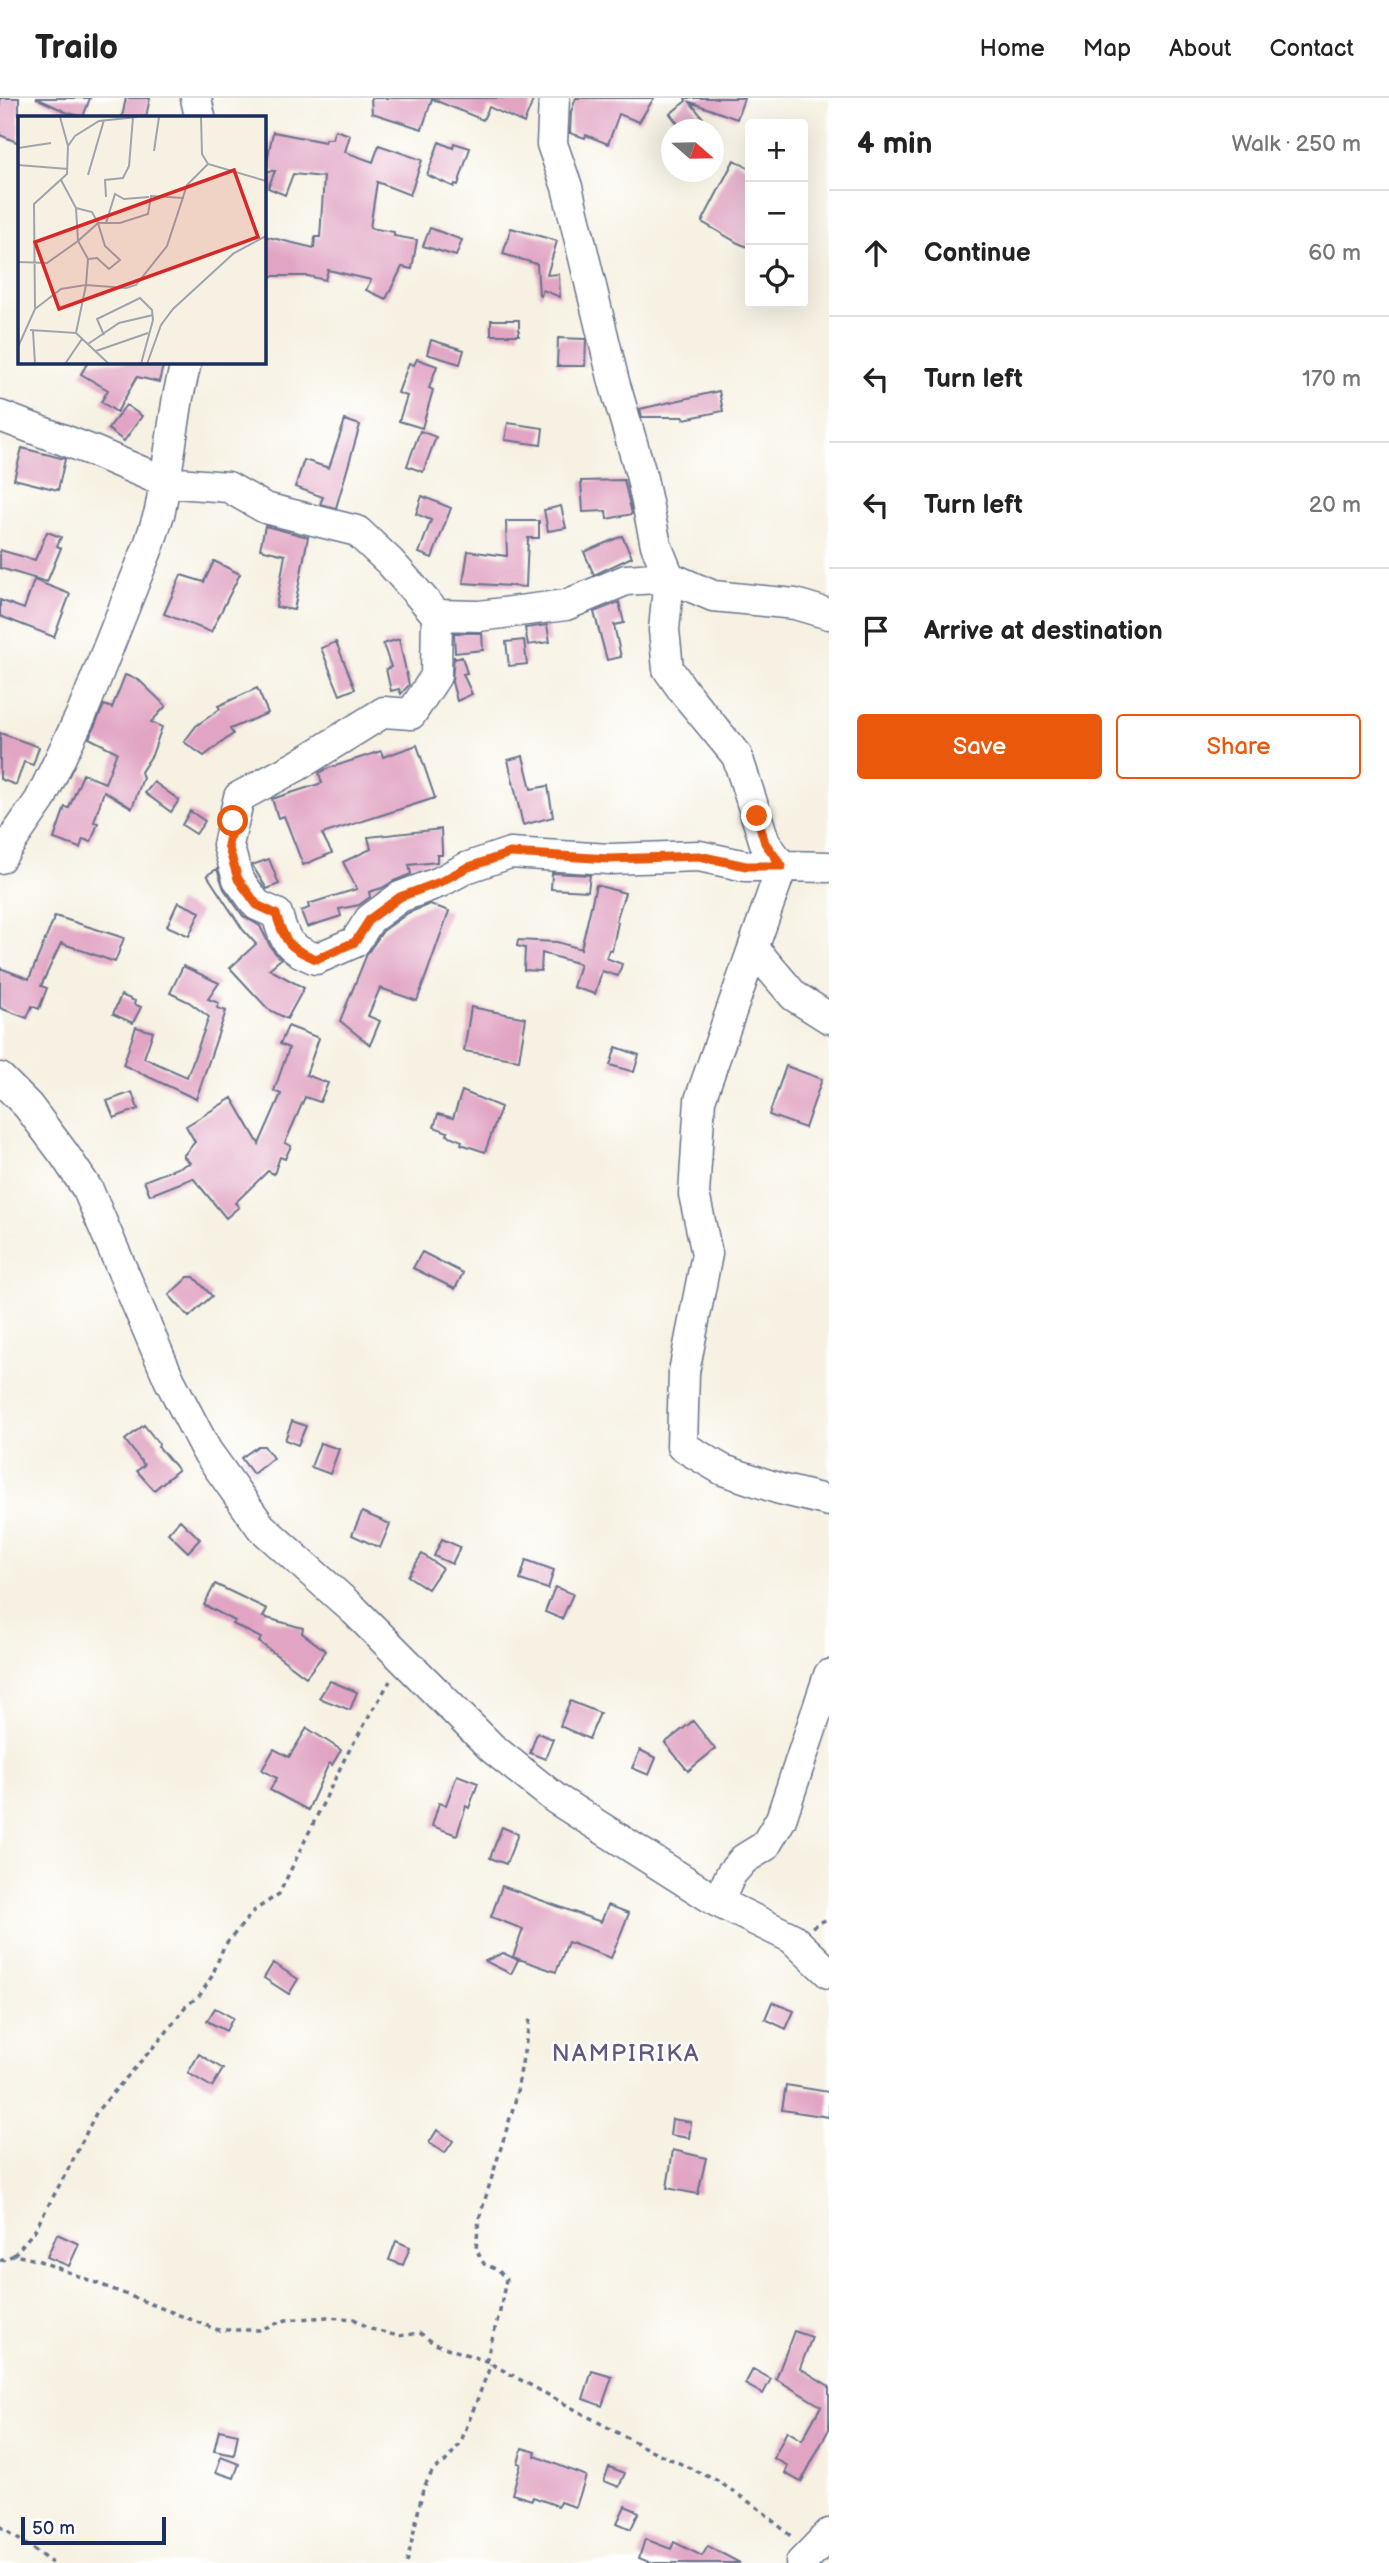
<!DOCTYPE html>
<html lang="en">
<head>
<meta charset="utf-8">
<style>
	:root { --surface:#fff; --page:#f6f6f6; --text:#222; --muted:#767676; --line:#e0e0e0; --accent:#ea580c }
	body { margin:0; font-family:"Balsamiq Sans",sans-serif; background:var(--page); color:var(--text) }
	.controls { position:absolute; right:21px; top:21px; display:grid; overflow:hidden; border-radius:7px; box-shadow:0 7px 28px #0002 }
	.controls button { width:63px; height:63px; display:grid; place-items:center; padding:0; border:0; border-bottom:2px solid var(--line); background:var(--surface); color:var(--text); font:35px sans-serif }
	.compass { position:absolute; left:661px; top:21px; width:63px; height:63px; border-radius:50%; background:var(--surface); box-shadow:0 7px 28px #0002; rotate:110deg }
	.scale { position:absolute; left:21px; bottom:18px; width:145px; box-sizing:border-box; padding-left:7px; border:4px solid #1b2f5e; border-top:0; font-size:19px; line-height:24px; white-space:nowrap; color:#1b2f5e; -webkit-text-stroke:5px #fff; paint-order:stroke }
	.stop { position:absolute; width:21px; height:21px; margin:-16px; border:5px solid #ea580c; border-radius:50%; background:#fff }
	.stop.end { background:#ea580c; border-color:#fff; box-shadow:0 2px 7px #0008 }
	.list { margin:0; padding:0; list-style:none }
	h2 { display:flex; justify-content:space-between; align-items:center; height:91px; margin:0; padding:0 28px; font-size:30px }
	h2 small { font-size:23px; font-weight:400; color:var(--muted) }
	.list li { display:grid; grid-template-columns:46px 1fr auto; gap:21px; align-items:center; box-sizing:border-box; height:126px; padding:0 28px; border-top:2px solid var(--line) }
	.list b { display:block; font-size:26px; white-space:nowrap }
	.list em { font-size:23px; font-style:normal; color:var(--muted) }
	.actions { display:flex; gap:14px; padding:21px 28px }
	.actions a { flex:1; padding:16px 0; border:2px solid var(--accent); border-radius:7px; text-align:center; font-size:24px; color:var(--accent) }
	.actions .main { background:var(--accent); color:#fff }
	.icon { flex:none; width:38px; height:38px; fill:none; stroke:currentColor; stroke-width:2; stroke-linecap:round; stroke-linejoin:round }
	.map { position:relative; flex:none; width:829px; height:2465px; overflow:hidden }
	header { display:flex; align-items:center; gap:42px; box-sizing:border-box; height:98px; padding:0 35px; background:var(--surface); border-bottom:2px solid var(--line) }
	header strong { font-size:33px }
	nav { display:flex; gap:38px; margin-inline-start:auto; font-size:24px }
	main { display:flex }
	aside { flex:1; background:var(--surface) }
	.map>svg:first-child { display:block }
	.building { fill:#e1a4c3 }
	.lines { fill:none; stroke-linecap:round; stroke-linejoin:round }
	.minor-casing { stroke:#68738c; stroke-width:33 }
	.path { stroke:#68738c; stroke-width:3.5; stroke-dasharray:5 5; stroke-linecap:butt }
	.minor { stroke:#fff; stroke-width:30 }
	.route { stroke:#ea580c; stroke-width:9 }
	.labels { text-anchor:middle; stroke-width:5; stroke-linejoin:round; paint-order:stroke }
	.quarter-label { font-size:24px; letter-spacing:2px; fill:#605881; stroke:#fff }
	.inset-road { fill:none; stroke:#9ea3ad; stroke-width:2 }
	.view { fill:#d62828; fill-opacity:0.15; stroke:#d62828; stroke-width:3.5 }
	.inset-edge { fill:none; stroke:#1b2f5e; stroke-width:3.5 }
</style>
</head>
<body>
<header>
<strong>Trailo</strong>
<nav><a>Home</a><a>Map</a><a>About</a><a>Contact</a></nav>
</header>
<main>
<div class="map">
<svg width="829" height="2465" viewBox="0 0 829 2465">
	<rect width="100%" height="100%" fill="#fff"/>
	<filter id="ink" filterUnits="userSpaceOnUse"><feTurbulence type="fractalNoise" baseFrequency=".0143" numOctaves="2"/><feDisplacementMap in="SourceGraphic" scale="14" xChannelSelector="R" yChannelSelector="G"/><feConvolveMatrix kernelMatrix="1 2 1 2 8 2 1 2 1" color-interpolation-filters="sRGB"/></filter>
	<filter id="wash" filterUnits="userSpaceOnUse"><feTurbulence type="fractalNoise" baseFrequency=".00686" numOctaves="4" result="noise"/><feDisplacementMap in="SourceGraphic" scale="28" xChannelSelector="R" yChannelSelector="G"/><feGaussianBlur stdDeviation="1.57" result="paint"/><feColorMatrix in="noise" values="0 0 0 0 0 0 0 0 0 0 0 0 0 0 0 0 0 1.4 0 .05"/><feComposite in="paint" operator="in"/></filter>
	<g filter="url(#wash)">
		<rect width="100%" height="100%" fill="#f6f1e2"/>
		<g id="blocks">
			<!-- building -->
			<path class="building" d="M0,0H19V45L0,37Z
				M36,0H90L83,19L62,13V12Z
				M126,0H150L146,19H122Z
				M371,0H534L524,25L489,9L483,22L432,1L422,31L372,15Z
				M576,0H654L639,24L619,16L608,46L586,37L585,40L570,35L571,14Z
				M685,0H744L737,21L690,4L703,20L689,32H683L670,16L686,3Z
				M335,32L350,37L345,54L373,64L379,47L422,62L410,97L377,84L370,130L394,134V138L417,142L412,171L402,169L386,201L366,192L371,182L328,172L325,182L308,178H264V138L314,150L315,139H320L324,79L293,76L285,97L268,90L275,73H265L273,34L325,44L326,41H332Z
				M439,44L453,50L454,45L470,50L458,87L455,86L454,89L427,77Z
				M734,62L750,71V150L738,145L702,124Z
				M430,130L462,142L456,158L423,148Z
				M511,130L557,143L547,177L559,176L560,199L543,192L541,198L539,197L537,166L503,156Z
				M491,222H519V237H491Z
				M558,240L586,241L585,268H557Z
				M431,242L464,252L460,266L427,256Z
				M417,261L437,268L429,290L433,292L422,330L399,323L407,298L398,295L409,265L414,267Z
				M88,264H164L159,284L137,279L117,314L101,304L108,292L81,276Z
				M719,293L723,313L684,321V319H642L640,311Z
				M126,307L142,318L124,343L108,331Z
				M345,322L360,327L336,410L320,406L323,399L295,389L304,362L329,370Z
				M508,325L543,330L541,347L505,342Z
				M420,333L436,339L423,374L407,368Z
				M22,350L65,361L58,392L14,381Z
				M624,382L632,416L607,421L606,413L583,414L581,383Z
				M422,398L451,410L432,460L419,455L431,422L416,416Z
				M561,408L566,430L548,433L544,412Z
				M506,423H539V440H528L526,489L463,485L468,453L507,458Z
				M265,428L308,439L294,512L276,509L285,457L260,451Z
				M47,434L61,439L57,448L61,450L47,484L0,470V452L35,462Z
				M622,438L632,459L594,477L584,454Z
				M214,463L240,476L211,534L164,516L181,477L204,484Z
				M34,482L70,496L54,539L0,518V502L24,511Z
				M619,504L624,525L614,527L621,559L607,562L594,514Z
				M547,527L550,544L528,547L525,530Z
				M454,535H482L483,552L455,555Z
				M399,541L409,587L401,596L399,591L391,593L386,571L391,569L383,546Z
				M524,542L527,566L509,568L506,544Z
				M336,544L355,591L340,597L321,550Z
				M454,558L455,561L462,559L467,575L463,576L472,596L457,603L452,584Z
				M125,577L139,582L166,608L151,624L162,629L152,657L141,674L143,680L132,710L104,693L94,724L98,725L91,744L83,741L80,750L54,741L65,709L69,710L83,676L105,685L117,654L89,640L104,607L112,610Z
				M257,590L268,615L230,631L233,636L204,658L184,644L196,628L220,611L218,608Z
				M0,635L39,649L33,667L24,664L16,687L0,681Z
				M417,647L435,700L322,736L332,755L303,767L284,718L278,720L272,701L322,685L319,675L326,671L381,653L383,659Z
				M523,658L531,691L548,688L553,719L523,727L508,662Z
				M154,684L179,702L171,714L145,695Z
				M190,713L205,723L196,736L182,727Z
				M441,731L442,751V757H437V764L409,767L411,776L394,783L382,790L369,794L370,799L359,807L339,811L341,818L307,829L301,813L309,810L308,806L357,791L343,764L371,751L368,739Z
				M269,761L279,786L267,791L252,767Z
				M217,771L224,791L243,818L260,828L271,850L281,861L269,871L304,890L287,921L268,911L230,870L256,846L243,832L207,777Z
				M552,775L590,777L588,793L551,791Z
				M596,787L625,795L616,823L618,824L612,853L609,852L606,860L622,866L618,878L602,873L595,896L573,889L580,866L542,855L541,873L524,872L525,850L517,848L518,842L557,844L581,851Z
				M178,804L200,814L189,838L167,828Z
				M430,806L449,813L417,903L380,890L368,918L380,923L370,947L340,923L367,856L383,833L408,815Z
				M55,818L124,840L115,864L61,845L41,888L47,890L39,911L32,908L27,920L0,910V870L29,881Z
				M183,868L219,885L208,901L219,905L217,910L226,913L196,1001L123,967L136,929L153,934L144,960L187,979L209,919L189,904L170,895Z
				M121,897L135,903L134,906L141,909L133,925L113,916Z
				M471,909L526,920L519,962L464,953Z
				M288,928L319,940L306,977L328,985L320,1004L305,999L285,1045L291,1048L285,1061L280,1059L274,1076L268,1073L235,1105L239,1109L226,1120L193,1080L150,1097L144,1083L190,1065L183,1058L195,1044L186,1028L232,1000L259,1046L281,996L274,993L289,950L280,946Z
				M616,949L639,957L634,974L610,967Z
				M786,968L822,981L805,1030L769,1017Z
				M462,993L501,1009L485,1054L461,1046L462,1043L447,1037L448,1034L434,1029L438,1016L453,1020Z
				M132,994L138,1011L114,1020L107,1003Z
				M422,1154L463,1175L455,1191L413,1170Z
				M188,1179H194L212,1198L189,1219L169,1197Z
				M292,1323L306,1328L298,1347L285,1342Z
				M144,1327L159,1346L158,1348L178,1372L154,1392L137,1373L144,1367L125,1342Z
				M320,1345L339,1351L330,1376L311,1369Z
				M258,1348H264L273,1360L253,1376L241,1360Z
				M362,1414L390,1426L380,1450L352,1437Z
				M180,1422L200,1441L188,1454L168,1435Z
				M442,1441L460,1449L452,1466L434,1458Z
				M422,1456L442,1470L428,1491L408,1478Z
				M526,1462L554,1472L548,1491L520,1482Z
				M215,1486L267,1511L263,1519L303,1530L302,1535L326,1553L306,1579L259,1544L261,1540L233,1526L235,1523L204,1507Z
				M555,1489L573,1496L562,1521L545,1514Z
				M330,1583L357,1594L350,1612L319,1600Z
				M570,1603L600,1615L589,1641L560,1628Z
				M693,1623L715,1651L688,1673L665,1645Z
				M307,1630L341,1652L332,1667L329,1665L308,1712L270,1692L277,1680L262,1672L274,1651L289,1659Z
				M537,1635L553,1641L545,1661L530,1655Z
				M640,1652L656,1660L649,1677L632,1670Z
				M457,1677L478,1685L469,1710L466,1708L457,1737L432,1728L439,1705L446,1707Z
				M502,1729L518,1736L506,1766L490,1760Z
				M502,1788L601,1824L608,1807L629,1815L611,1860L568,1844L556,1874L513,1859L523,1831L491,1819Z
				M503,1855L518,1862L511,1876L485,1863Z
				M273,1865L298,1881L289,1896L264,1880Z
				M772,1904L794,1913L786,1931L765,1921Z
				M215,1910L233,1920L226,1933L207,1923Z
				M199,1956L223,1971L212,1989L188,1975Z
				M786,1987L829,1994V2019L782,2012Z
				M672,2021L691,2024L689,2040L670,2037Z
				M437,2032L453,2043L445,2055L429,2045Z
				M673,2052L706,2060L698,2096L667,2090Z
				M57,2136L79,2146L69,2168L47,2159Z
				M396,2143L410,2149L403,2167L389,2162Z
				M794,2233L812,2239L800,2270L829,2288V2331L801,2384L785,2375L788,2368L774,2360L787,2333L802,2342L821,2308L776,2281Z
				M753,2271L771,2281L763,2296L745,2286Z
				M592,2273L612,2279L602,2308L583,2301Z
				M219,2332L238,2336L234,2357L214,2353Z
				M522,2350L536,2354L535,2358L586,2378L576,2409L560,2404L558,2408L533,2399L532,2402L512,2396L521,2366L518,2365Z
				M221,2359L239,2366L234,2380L216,2374Z
				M609,2369L625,2375L619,2389L604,2383Z
				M625,2408L639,2414L631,2431L617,2425Z
				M645,2441L671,2451L674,2444L702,2458L708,2448L740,2465H651L639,2460Z"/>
		</g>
	</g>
	<g filter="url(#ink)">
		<use href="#blocks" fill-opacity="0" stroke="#68738c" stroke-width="2"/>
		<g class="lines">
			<defs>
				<path id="minor" d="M196,0L200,19
					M554,0L552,46L567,89L614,284L641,376L656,447L669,479L713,498L795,506L829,516
					M186,264L178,299L165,384L228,389L265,410L357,433L390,464L437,517L479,518L566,507L626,482L669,479L664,532L668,571L685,595L737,658L765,745L782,768L829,769
					M0,318L93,353L165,384L160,413L149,447L83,613L40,702L0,760
					M437,517L436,578L411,616L384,614L297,668L239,699L228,747L238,781L257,807L277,816C285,845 289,850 316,861L355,844L370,821L400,799L440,784L466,770L510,755L610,761L699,758L746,768H782L700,1002L694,1096L707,1156L684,1274L682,1348L723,1372L780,1391L829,1403
					M754,851L794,898L829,920
					M0,980L28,1008L64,1056L88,1092L169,1281L206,1352L261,1429L355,1513L492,1650L556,1701L718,1804L792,1840L829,1875
					M718,1804L731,1776L744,1761L765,1748L781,1721L829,1577
					M801,2465L829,2436"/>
			</defs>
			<!-- minor casing -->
			<use href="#minor" class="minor-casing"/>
			<!-- path -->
			<path class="path" d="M812,1829L829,1820
				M14,2157L35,2132L72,2064L97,2013L165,1936L185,1909L200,1897L212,1878L224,1848L255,1812L279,1796L346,1658L390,1583
				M0,2163L14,2157L37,2162L218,2232H259L286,2222L327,2219L354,2221L371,2231L398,2238L420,2235L435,2246L486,2263L642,2348L716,2382L761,2412L793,2440
				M486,2263L500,2213L506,2181L498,2172L484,2166L476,2151L479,2121L515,2004L530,1921
				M0,2428L52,2465
				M407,2465L423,2391L433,2372L445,2364L460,2346L491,2266"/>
			<!-- minor -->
			<use href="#minor" class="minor"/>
		</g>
	</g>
	<g class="lines" filter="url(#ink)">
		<!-- route -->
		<path class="route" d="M233,723L228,747L238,781L257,807L276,816C285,845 289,850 316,861L355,844L370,821L400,799L440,784L466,770L510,755L610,761L699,758L746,768H782L765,745L757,718"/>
	</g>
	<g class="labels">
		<!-- quarter labels -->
		<g class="quarter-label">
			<text x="626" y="1963">NAMPIRIKA</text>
		</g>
	</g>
	<!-- overview -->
	<g transform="translate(18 18)">
		<rect width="248" height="248" fill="#f6f1e2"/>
		<path class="inset-road" d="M42,1L50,30M183,1L184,38L190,48L248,65M0,32L33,27M136,35L141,1M0,49L50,53M70,59L86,4M88,81L87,64L105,62L111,50L115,1M88,107L97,78L106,83L131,81M70,143L79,142L91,153L102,144L87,130L80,107H102L130,98L133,80L166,82M0,146L29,147L60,125L58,92L43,64M17,193L43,173L68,169L70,143L60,125L80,107L74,96L58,92M12,214L58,217L68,169L108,172L118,169L149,130L169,69L190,48M15,215L17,248M58,217L91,248M86,219L79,203L122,182L134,194L135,204L123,248M70,228L101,207L135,199M0,231L17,193L16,88L49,58L50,30L57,20L81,5L119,1M78,235L130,217M47,248L64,223M129,248L143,209L155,193L216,137L248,120"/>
		<path class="view" d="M216,54L240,121L41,193L17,126Z"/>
		<rect width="248" height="248" class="inset-edge"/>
	</g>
</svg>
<div class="controls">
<button>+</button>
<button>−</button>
<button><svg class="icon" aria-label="locate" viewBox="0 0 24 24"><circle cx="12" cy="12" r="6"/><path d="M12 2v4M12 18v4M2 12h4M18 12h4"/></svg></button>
</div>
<svg class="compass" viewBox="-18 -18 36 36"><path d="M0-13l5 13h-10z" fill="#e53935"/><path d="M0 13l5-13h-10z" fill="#767676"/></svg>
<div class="scale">50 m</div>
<div class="stop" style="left:233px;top:723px"></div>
<div class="stop end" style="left:757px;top:718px"></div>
</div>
<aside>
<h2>4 min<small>Walk · 250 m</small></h2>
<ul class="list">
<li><svg class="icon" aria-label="ahead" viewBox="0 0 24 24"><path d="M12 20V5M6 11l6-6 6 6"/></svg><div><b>Continue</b></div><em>60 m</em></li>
<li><svg class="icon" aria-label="left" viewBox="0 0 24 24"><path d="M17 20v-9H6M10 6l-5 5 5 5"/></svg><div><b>Turn left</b></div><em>170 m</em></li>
<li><svg class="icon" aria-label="left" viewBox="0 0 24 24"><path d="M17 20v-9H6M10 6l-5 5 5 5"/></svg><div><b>Turn left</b></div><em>20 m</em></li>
<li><svg class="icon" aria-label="arrive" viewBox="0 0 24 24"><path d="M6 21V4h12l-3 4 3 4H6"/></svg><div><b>Arrive at destination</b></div></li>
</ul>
<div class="actions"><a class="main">Save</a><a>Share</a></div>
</aside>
</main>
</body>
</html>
